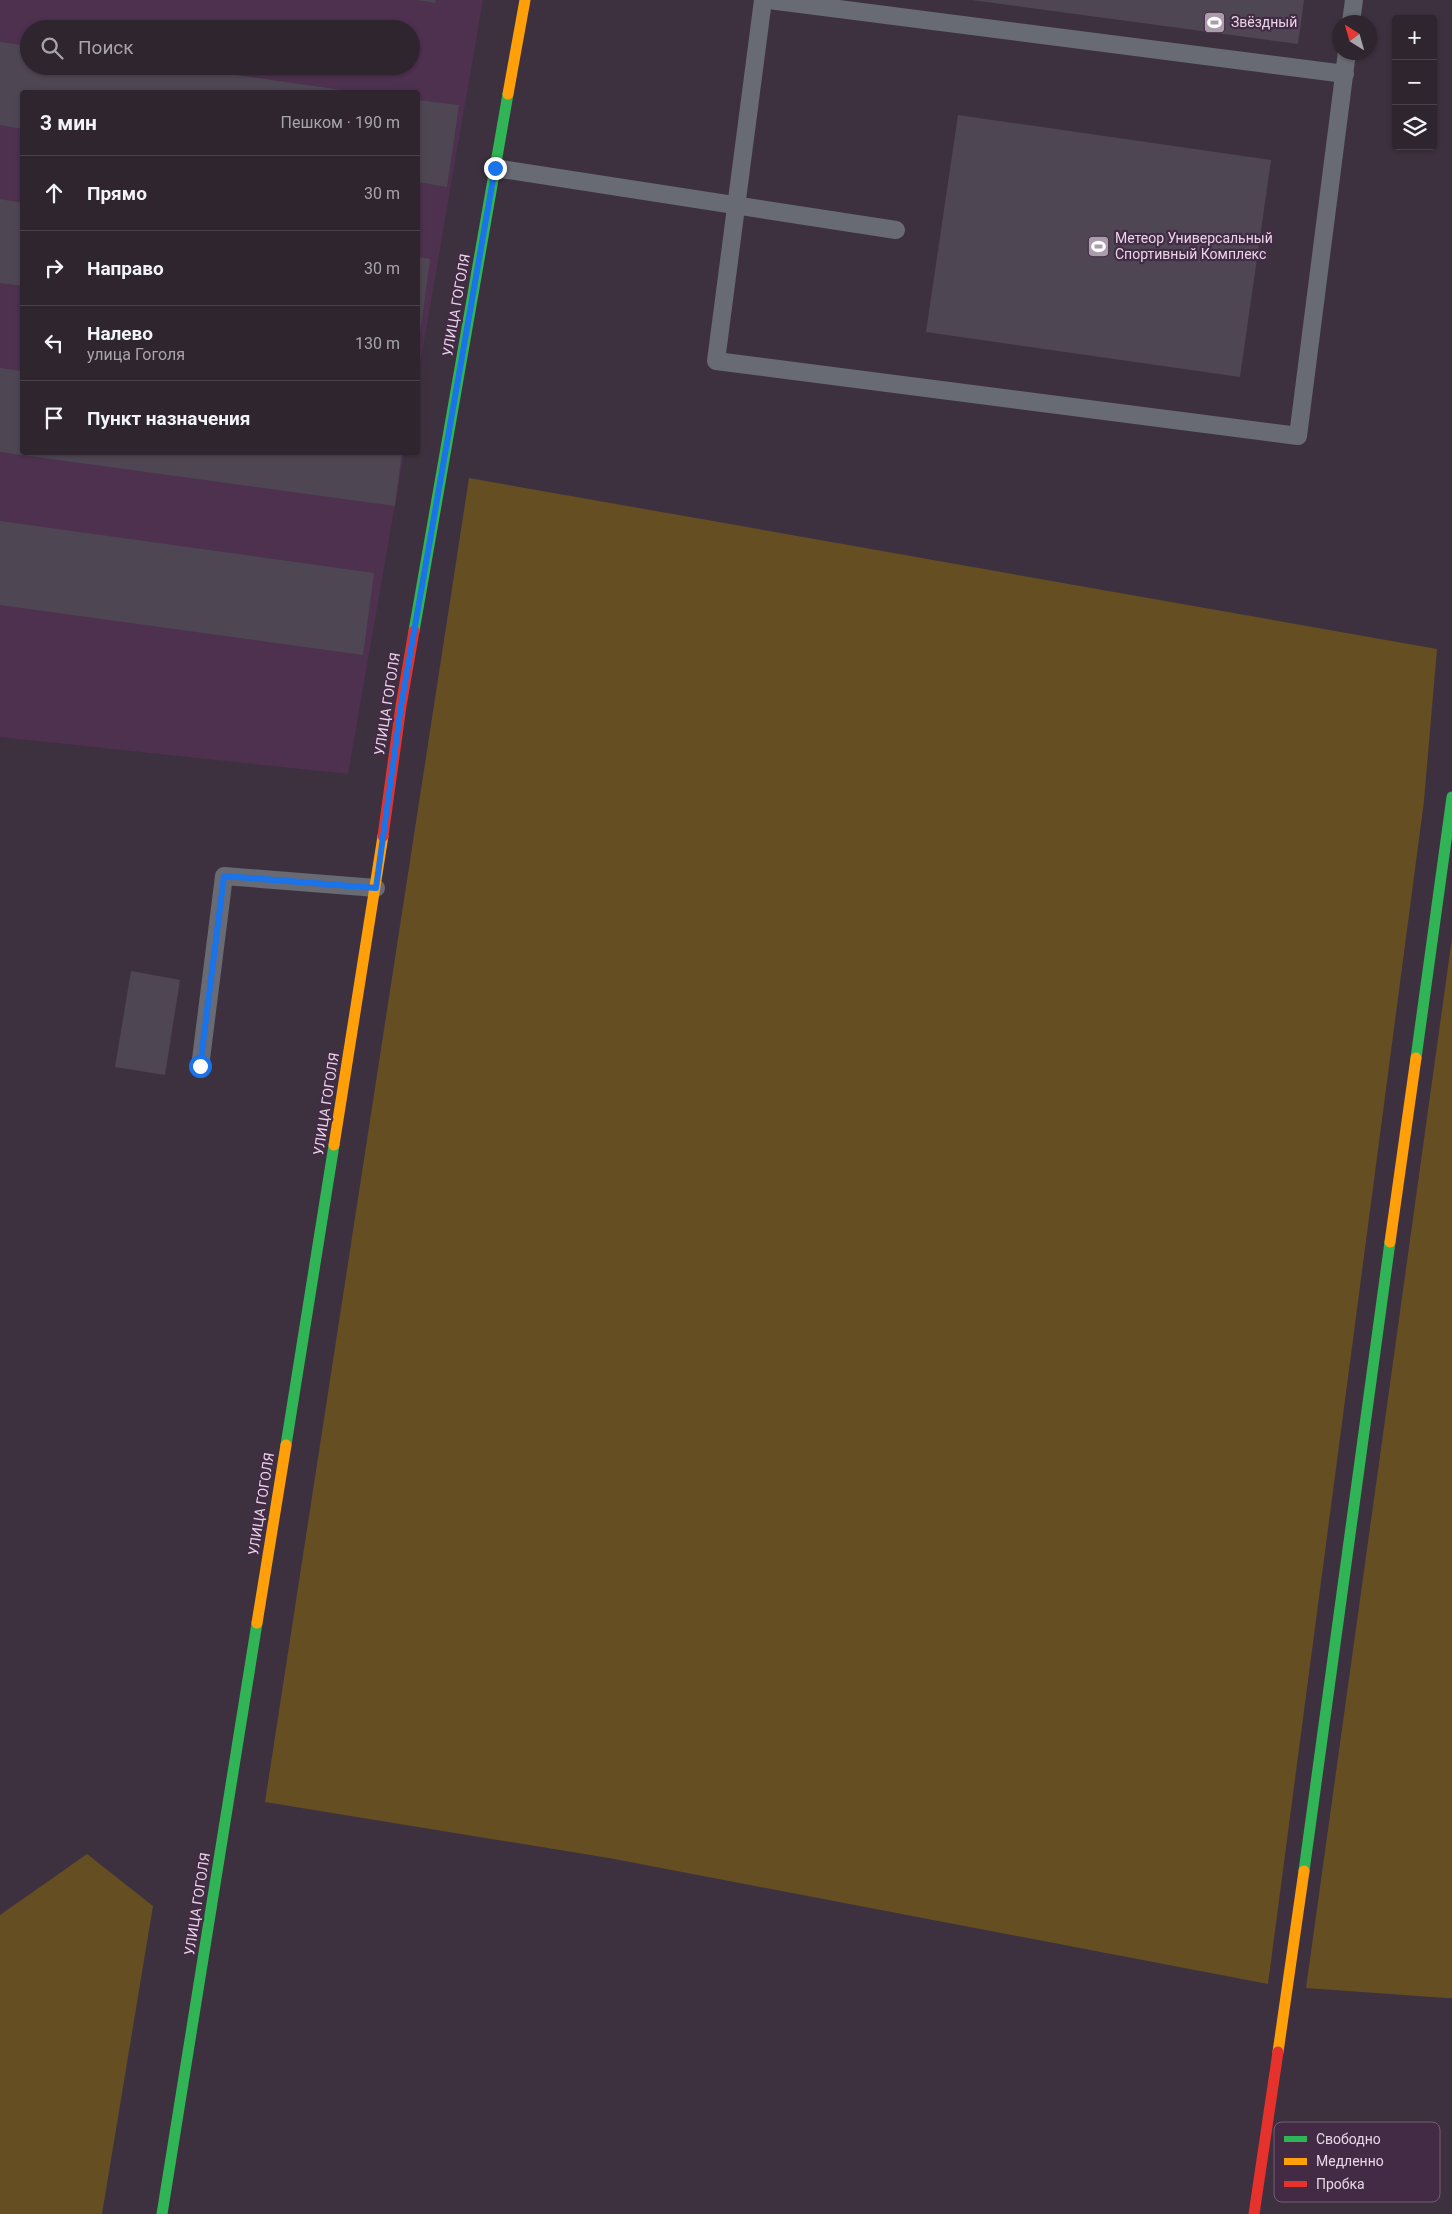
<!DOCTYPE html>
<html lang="ru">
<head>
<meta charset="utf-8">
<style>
	:root { --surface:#2e252f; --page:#362d37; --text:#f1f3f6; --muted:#a7a5aa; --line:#49424b }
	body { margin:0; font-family:Roboto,sans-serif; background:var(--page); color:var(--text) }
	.controls { position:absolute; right:15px; top:15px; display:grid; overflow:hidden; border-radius:5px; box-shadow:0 1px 4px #0004 }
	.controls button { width:45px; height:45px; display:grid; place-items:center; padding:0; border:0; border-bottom:1px solid var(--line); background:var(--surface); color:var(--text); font:25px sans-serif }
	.compass { position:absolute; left:1332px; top:15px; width:45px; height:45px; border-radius:50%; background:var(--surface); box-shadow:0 1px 4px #0004; rotate:323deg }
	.stop { position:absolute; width:15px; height:15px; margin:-11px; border:4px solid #1a73e8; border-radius:50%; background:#fff }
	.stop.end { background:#1a73e8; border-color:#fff; box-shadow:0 1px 5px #0008 }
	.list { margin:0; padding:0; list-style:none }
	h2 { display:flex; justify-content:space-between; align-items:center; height:65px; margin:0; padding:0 20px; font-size:21px }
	h2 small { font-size:16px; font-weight:400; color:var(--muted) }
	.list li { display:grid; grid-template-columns:32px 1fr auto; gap:15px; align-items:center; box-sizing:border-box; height:75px; padding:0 20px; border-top:1px solid var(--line) }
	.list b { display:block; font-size:19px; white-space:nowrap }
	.list p { margin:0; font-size:16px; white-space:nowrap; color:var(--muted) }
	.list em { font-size:16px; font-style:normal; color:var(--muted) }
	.icon { flex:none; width:28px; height:28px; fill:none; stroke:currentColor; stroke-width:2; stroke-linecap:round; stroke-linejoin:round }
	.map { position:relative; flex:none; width:1452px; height:2214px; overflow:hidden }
	.search { position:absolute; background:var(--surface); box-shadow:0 1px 4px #0004; left:20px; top:20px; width:400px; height:55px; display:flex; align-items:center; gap:12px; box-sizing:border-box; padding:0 18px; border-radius:28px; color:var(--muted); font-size:19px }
	.panel { position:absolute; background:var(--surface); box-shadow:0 1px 4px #0004; left:20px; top:90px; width:400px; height:365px; border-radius:5px }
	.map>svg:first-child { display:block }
	.built { fill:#4d314f; fill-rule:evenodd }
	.green { fill:#644e22 }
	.building { fill:#4f4653 }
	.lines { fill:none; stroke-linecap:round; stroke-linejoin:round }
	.lane { stroke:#686a74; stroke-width:18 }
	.fast { stroke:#30b455; stroke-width:11 }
	.slow { stroke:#ff9f0a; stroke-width:11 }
	.jam { stroke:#e5322d; stroke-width:11 }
	.route { stroke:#1a73e8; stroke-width:6 }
	.labels { text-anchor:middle; stroke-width:4.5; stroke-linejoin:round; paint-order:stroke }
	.poi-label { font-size:14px; fill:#e6d6e6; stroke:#442b45; text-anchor:start }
	.street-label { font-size:14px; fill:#e6d6e6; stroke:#442b45 }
	.key { fill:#442b45; stroke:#755e75; stroke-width:1 }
	.key-label { font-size:14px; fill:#e6d6e6 }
</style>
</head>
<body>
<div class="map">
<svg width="1452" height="2214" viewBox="0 0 1452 2214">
	<rect width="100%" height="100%" fill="#3e313f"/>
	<!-- built -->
	<path class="built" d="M0,0H483L418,376V92H22V452L404,453L348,774L0,737ZM29,29H411V66H29Z"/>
	<!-- green -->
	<path class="green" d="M469,478L1437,649L1424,801L1268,1984L609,1858L265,1802Z
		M1452,938V1998H1446L1306,1988Z
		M87,1854L153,1906L102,2214H0V1915Z"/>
	<!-- building -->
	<path class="building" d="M418,0H436L435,3Z
		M972,0H1304L1298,44Z
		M0,42L29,46V66H173L356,92H22V129L0,125Z
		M418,100L459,105L447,187L418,182Z
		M958,115L1271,160L1240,377L926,332Z
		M0,199L22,203V286L0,283Z
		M418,257L430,259L419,342H418Z
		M0,368L22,371V452H402L395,506L0,452Z
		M0,521L374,573L363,655L0,605Z
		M131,971L180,980L165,1075L115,1067Z"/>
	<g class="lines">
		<!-- lane -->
		<path class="lane" d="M763,0L716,361L1298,436L1347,52
			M769,0L1345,74
			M1351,22L1354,0
			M495,168L896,230
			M200,1067L224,876L376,888"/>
		<!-- fast -->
		<path class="fast" d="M414,631L508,94
			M1416,1058L1452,797
			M286,1445L334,1145
			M1304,1871L1390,1242
			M162,2214L257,1623"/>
		<!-- slow -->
		<path class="slow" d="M508,94L525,0
			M334,1145L383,836
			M1390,1242L1416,1058
			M257,1623L286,1445
			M1278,2052L1304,1871"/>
		<!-- jam -->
		<path class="jam" d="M383,836L401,706L414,631
			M1254,2214L1278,2052"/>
	</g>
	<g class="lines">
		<!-- route -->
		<path class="route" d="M200,1066L224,876L376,888L401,706L495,168"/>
	</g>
	<!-- icons -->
	<defs>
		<symbol id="stadium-square" viewBox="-11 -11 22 22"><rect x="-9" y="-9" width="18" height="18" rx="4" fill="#ab9cac" stroke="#442b45"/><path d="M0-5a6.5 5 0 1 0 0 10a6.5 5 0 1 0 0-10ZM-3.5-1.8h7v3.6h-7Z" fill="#fff"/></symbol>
	</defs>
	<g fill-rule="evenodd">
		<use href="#stadium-square" x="1202" y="10" width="25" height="25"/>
		<use href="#stadium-square" x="1086" y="234" width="25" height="25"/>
	</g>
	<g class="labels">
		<!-- poi labels -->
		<g class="poi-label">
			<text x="1231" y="27">Звёздный</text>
			<text x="1115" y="243">Метеор Универсальный<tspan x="1115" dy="16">Спортивный Комплекс</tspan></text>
		</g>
		<!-- street labels -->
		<g class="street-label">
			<text transform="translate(456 305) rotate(-80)" y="5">УЛИЦА ГОГОЛЯ</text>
			<text transform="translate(387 704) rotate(-81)" y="5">УЛИЦА ГОГОЛЯ</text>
			<text transform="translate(326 1104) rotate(-81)" y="5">УЛИЦА ГОГОЛЯ</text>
			<text transform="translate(261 1504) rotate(-81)" y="5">УЛИЦА ГОГОЛЯ</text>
			<text transform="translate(197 1904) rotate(-81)" y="5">УЛИЦА ГОГОЛЯ</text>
		</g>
	</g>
	<!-- legend -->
	<rect x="1274" y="2122" width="166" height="80" rx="8" class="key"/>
	<rect x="1284" y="2136" width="23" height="6" fill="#30b455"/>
	<rect x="1284" y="2158" width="23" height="7" fill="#ff9f0a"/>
	<rect x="1284" y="2181" width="23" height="6" fill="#e5322d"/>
	<g class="key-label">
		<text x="1316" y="2144">Свободно</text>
		<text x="1316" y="2166">Медленно</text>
		<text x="1316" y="2189">Пробка</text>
	</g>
</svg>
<div class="controls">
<button>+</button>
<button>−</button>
<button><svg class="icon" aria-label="layers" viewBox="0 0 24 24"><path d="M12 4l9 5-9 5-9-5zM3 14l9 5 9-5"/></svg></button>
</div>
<svg class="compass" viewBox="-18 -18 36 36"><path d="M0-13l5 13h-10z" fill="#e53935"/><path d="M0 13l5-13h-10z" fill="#a7a5aa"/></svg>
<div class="stop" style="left:200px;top:1066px"></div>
<div class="stop end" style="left:495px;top:168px"></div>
<div class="search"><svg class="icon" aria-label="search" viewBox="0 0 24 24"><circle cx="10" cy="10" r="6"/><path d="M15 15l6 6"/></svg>Поиск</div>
<section class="panel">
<h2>3 мин<small>Пешком · 190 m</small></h2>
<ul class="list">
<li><svg class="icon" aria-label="ahead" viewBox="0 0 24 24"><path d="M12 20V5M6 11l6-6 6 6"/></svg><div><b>Прямо</b></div><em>30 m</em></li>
<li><svg class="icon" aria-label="right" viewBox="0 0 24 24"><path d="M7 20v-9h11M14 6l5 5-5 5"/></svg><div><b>Направо</b></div><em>30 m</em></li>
<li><svg class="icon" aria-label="left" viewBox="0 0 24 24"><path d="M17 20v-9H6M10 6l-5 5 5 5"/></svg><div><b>Налево</b><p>улица Гоголя</p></div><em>130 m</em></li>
<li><svg class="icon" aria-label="arrive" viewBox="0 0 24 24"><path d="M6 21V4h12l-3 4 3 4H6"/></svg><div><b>Пункт назначения</b></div></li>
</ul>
</section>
</div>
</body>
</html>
